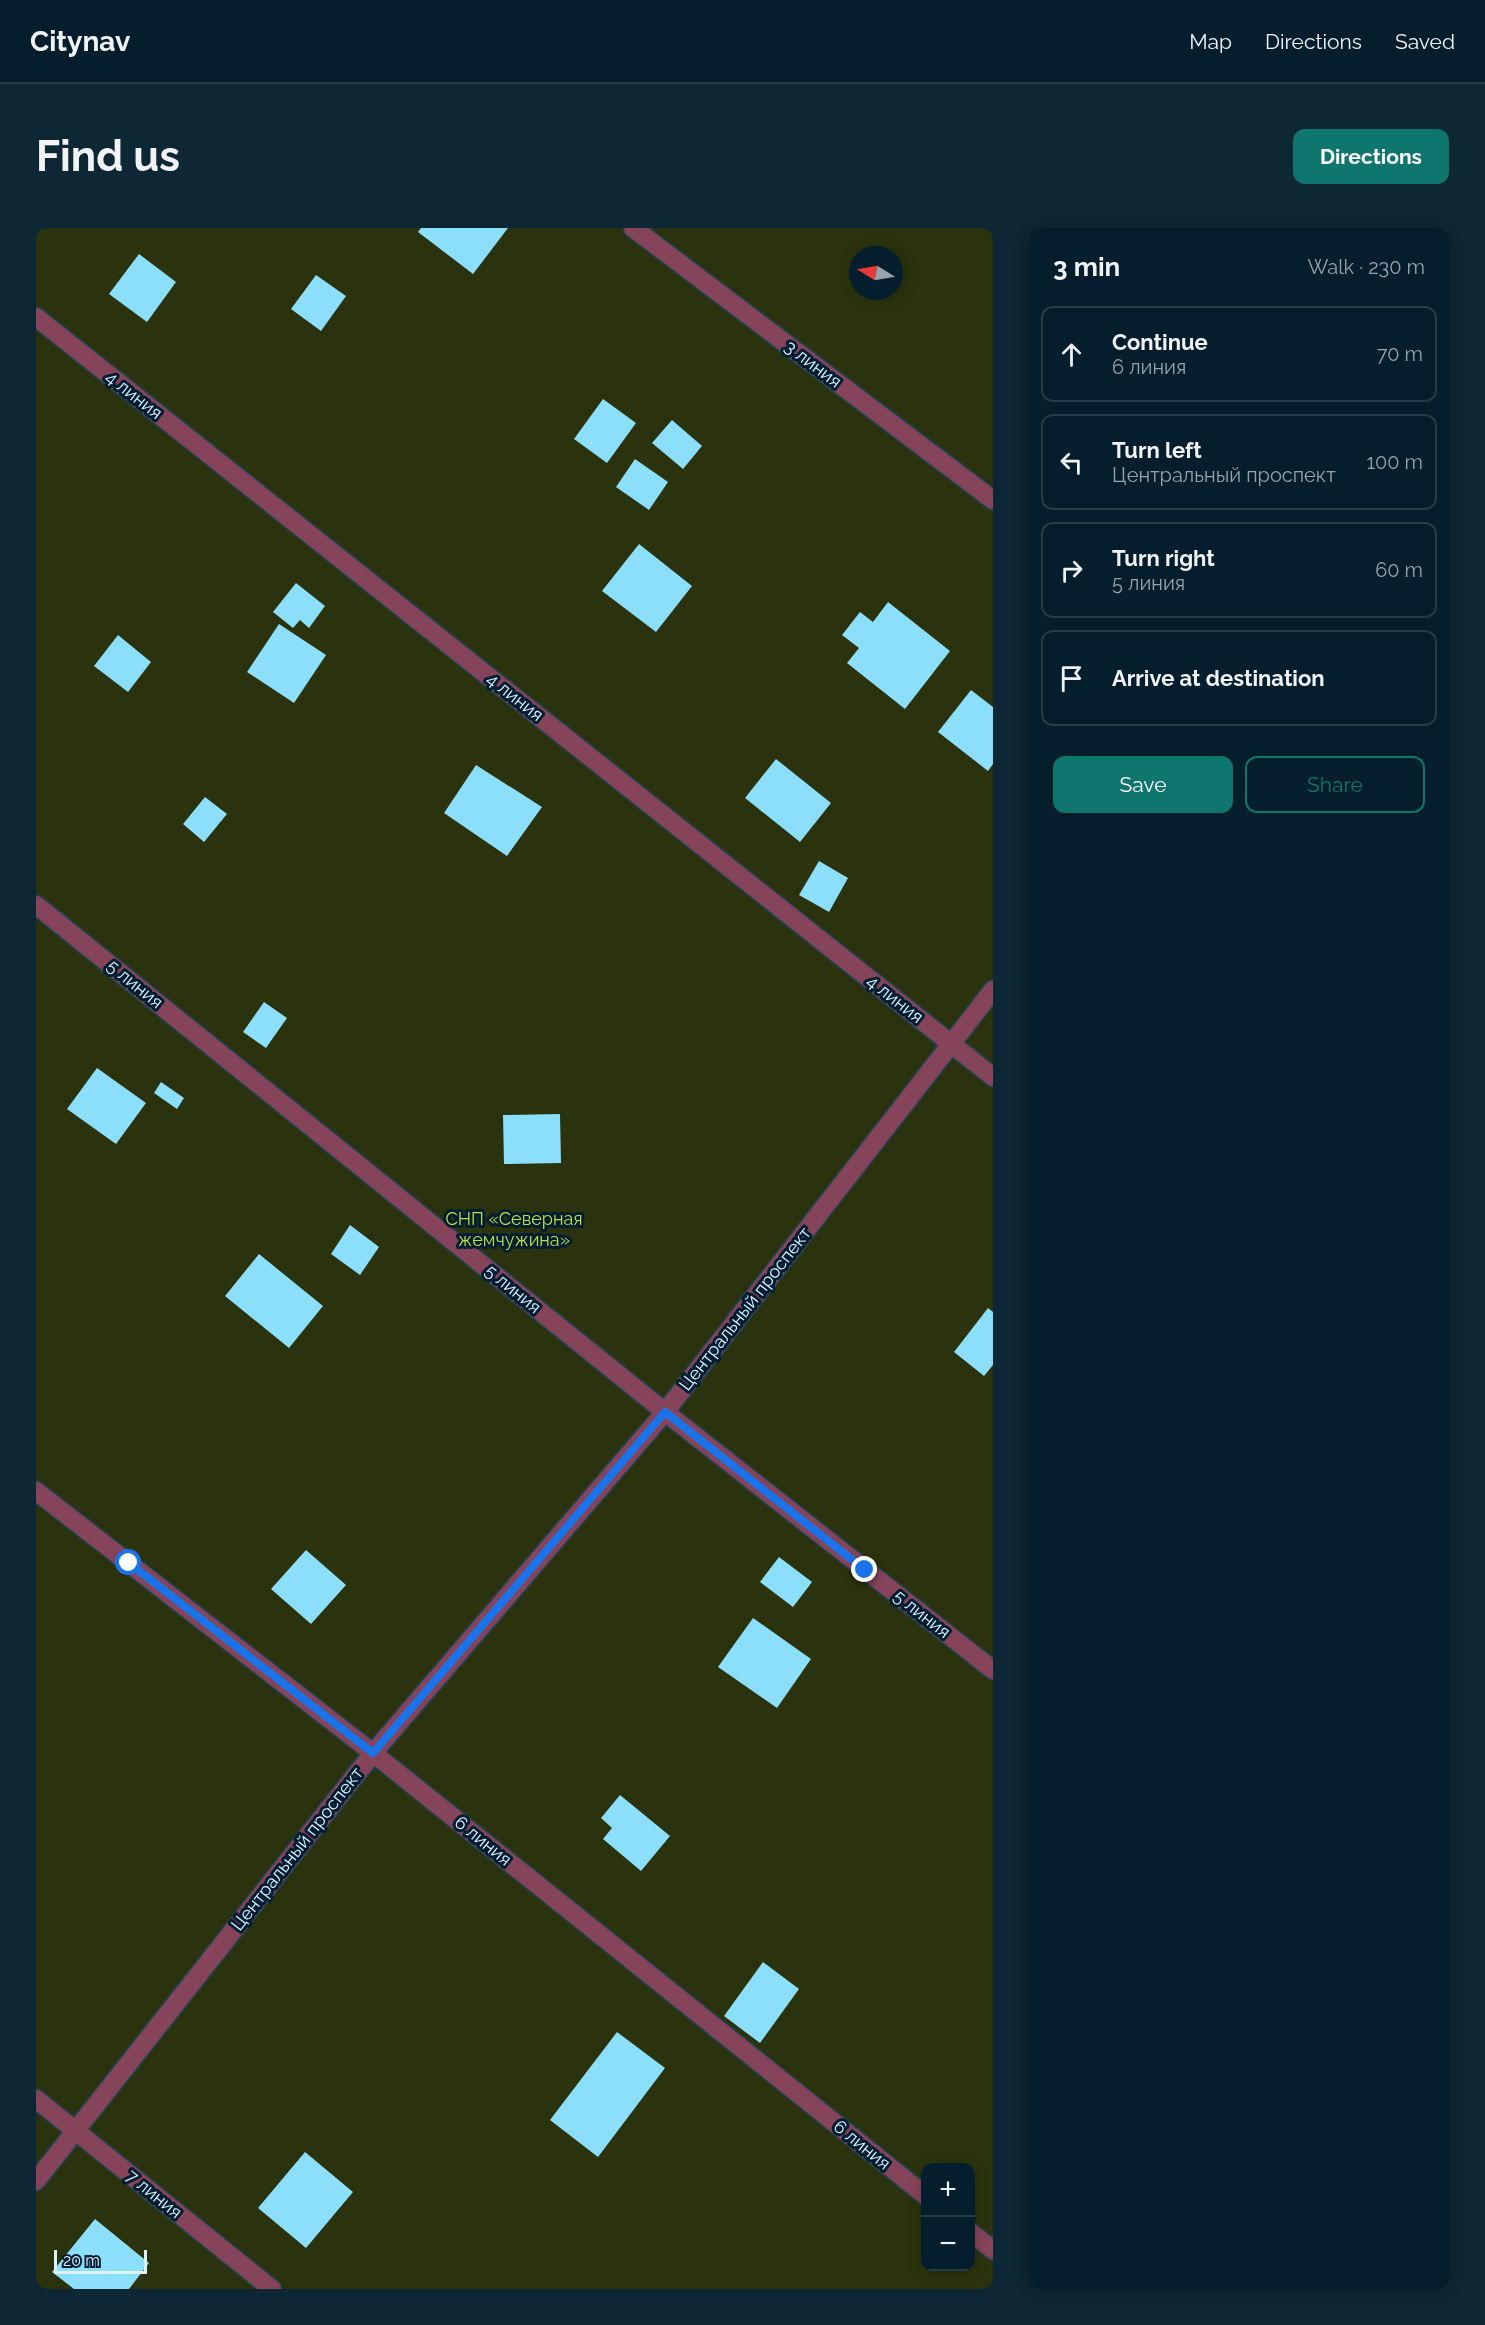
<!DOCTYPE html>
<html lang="en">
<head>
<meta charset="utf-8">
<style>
	:root { --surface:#041e2d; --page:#0d2735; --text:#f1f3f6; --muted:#97a2aa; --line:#253c49; --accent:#0f766e }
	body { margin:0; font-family:Raleway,sans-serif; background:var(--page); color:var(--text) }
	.controls { position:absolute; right:18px; bottom:18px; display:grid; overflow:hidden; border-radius:12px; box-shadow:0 3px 15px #0003 }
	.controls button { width:54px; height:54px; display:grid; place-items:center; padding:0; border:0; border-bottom:2px solid var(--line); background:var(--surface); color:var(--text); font:30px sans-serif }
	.compass { position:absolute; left:813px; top:18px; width:54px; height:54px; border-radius:50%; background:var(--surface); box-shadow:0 3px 15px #0003; rotate:281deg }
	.scale { position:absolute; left:18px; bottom:15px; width:93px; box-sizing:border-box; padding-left:6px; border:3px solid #def1ff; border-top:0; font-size:16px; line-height:21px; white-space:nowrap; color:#def1ff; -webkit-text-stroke:4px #001e32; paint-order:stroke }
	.stop { position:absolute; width:18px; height:18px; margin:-14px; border:4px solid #1a73e8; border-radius:50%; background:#fff }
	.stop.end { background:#1a73e8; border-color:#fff; box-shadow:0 2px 6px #0008 }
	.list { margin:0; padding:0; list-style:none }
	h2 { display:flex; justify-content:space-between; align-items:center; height:78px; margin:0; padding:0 24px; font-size:26px }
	h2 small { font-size:20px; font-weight:400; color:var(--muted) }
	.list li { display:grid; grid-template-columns:39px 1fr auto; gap:18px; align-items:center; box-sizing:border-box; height:96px; margin:0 12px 12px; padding:0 12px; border:2px solid var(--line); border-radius:12px }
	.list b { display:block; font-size:22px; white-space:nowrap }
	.list p { margin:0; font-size:20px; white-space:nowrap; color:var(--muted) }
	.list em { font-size:20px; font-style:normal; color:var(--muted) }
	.actions { display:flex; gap:12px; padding:18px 24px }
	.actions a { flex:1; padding:14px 0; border:2px solid var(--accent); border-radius:12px; text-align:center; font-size:21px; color:var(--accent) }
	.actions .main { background:var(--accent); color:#fff }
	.icon { flex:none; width:33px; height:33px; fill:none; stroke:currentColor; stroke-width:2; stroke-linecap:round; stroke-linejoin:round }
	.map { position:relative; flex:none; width:957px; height:2061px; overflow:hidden; border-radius:12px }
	header { display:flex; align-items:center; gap:36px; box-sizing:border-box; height:84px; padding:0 30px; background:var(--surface); border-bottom:2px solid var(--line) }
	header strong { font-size:28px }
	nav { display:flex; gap:33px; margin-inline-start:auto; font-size:21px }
	.intro { display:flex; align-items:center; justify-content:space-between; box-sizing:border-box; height:144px; padding:0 36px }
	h1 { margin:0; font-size:42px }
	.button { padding:15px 27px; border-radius:12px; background:var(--accent); color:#fff; font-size:21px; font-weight:700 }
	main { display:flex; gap:36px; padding:0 36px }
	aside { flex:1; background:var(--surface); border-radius:12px; box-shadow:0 3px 15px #0003 }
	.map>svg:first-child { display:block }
	.green { fill:#2b330e; fill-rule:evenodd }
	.building { fill:#8cdffa }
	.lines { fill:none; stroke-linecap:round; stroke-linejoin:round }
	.minor-casing { stroke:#234457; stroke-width:21 }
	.minor { stroke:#86445a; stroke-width:18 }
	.route { stroke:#1a73e8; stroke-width:8 }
	.labels { text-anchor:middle; stroke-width:6; stroke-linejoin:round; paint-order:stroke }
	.street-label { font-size:18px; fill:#def1ff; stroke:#001e32 }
	.park-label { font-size:18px; fill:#bfdf43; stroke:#001e32 }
</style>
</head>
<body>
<header>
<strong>Citynav</strong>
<nav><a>Map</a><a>Directions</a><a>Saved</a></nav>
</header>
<div class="intro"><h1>Find us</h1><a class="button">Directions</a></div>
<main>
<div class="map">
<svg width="957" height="2061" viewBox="0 0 957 2061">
	<rect width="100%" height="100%" fill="#05283c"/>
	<!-- green -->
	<path class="green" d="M0,0H957V2061H0ZM822,27H858V63H822ZM890,1940H934V2038H890Z"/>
	<!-- building -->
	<path class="building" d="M385,0H472L437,46L382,4Z
		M103,26L140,54L111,94L73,66Z
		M280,47L310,68L285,103L255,81Z
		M567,171L600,195L571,235L538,211Z
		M636,192L666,218L647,241L616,215Z
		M599,231L632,254L613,282L580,259Z
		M603,316L656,358L620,404L566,363Z
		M260,355L289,378L273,400L264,392L257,400L237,384Z
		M852,374L914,423L869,481L811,435L823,420L806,407L824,384L837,394Z
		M243,396L290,427L258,475L211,444Z
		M82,407L115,434L92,464L58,438Z
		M935,462L957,479V536L952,543L902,504Z
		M740,531L795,575L764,614L709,570Z
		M440,537L506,579L471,628L408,585Z
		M169,569L191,586L168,614L147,596Z
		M783,633L812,650L793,684L763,667Z
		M228,774L251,790L230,820L207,804Z
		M61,840L110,875L80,916L31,881Z
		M125,854L148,870L141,881L118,865Z
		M524,886L525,935L468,936L467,887Z
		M314,997L343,1019L324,1047L295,1026Z
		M223,1026L287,1078L253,1120L189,1068Z
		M952,1080L957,1084V1137L948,1148L918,1124Z
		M270,1322L310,1357L275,1396L235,1361Z
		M743,1329L776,1354L757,1379L724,1354Z
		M717,1390L775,1431L741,1480L682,1439Z
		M584,1567L634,1608L605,1643L567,1611L576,1600L565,1590Z
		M727,1734L763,1761L724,1815L688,1788Z
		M581,1804L629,1840L562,1929L514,1892Z
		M269,1924L317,1964L270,2020L222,1980Z
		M59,1991L113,2035L93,2061H38L16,2044Z"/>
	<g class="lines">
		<defs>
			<path id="minor" d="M597,0L957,272
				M0,89L957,849
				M0,677L629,1184L957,1442
				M0,1263L337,1525L890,1968
				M0,1871L236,2061
				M0,1953L337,1525L629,1184L957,762
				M934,2004L957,2022"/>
		</defs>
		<!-- minor casing -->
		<use href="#minor" class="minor-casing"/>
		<!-- minor -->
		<use href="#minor" class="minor"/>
	</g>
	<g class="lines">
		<!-- route -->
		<path class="route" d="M93,1335L337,1525L629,1184L829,1342"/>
	</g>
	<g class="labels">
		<!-- street labels -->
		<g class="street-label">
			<text transform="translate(777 136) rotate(37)" y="6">3 линия</text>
			<text transform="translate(98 167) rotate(38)" y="6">4 линия</text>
			<text transform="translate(479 469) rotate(38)" y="6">4 линия</text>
			<text transform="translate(99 756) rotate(39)" y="6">5 линия</text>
			<text transform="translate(859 771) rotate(38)" y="6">4 линия</text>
			<text transform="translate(477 1061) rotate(39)" y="6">5 линия</text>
			<text transform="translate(709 1081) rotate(-52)" y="6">Центральный проспект</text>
			<text transform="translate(886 1386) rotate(38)" y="6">5 линия</text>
			<text transform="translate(447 1613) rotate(39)" y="6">6 линия</text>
			<text transform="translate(261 1621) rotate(-52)" y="6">Центральный проспект</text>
			<text transform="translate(826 1917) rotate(39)" y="6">6 линия</text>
			<text transform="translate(118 1966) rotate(39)" y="6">7 линия</text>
		</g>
		<!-- park labels -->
		<g class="park-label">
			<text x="478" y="997">СНП «Северная<tspan x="478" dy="21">жемчужина»</tspan></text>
		</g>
	</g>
</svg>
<div class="controls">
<button>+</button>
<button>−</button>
</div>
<svg class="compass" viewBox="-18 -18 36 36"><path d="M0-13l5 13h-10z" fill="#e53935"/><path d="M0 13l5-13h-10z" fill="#97a2aa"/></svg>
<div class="scale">20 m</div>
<div class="stop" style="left:93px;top:1335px"></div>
<div class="stop end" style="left:829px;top:1342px"></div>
</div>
<aside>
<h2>3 min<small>Walk · 230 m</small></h2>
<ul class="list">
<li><svg class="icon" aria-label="ahead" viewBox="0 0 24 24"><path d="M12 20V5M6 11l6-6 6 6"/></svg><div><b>Continue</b><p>6 линия</p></div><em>70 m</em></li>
<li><svg class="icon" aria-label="left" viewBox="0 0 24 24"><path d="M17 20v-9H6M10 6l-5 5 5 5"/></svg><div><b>Turn left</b><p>Центральный проспект</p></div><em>100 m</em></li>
<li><svg class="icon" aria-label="right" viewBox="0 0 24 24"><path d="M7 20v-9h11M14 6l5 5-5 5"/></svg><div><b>Turn right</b><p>5 линия</p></div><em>60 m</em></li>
<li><svg class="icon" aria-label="arrive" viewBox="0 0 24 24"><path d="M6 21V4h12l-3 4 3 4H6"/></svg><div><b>Arrive at destination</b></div></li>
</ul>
<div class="actions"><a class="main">Save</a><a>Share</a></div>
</aside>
</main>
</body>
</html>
